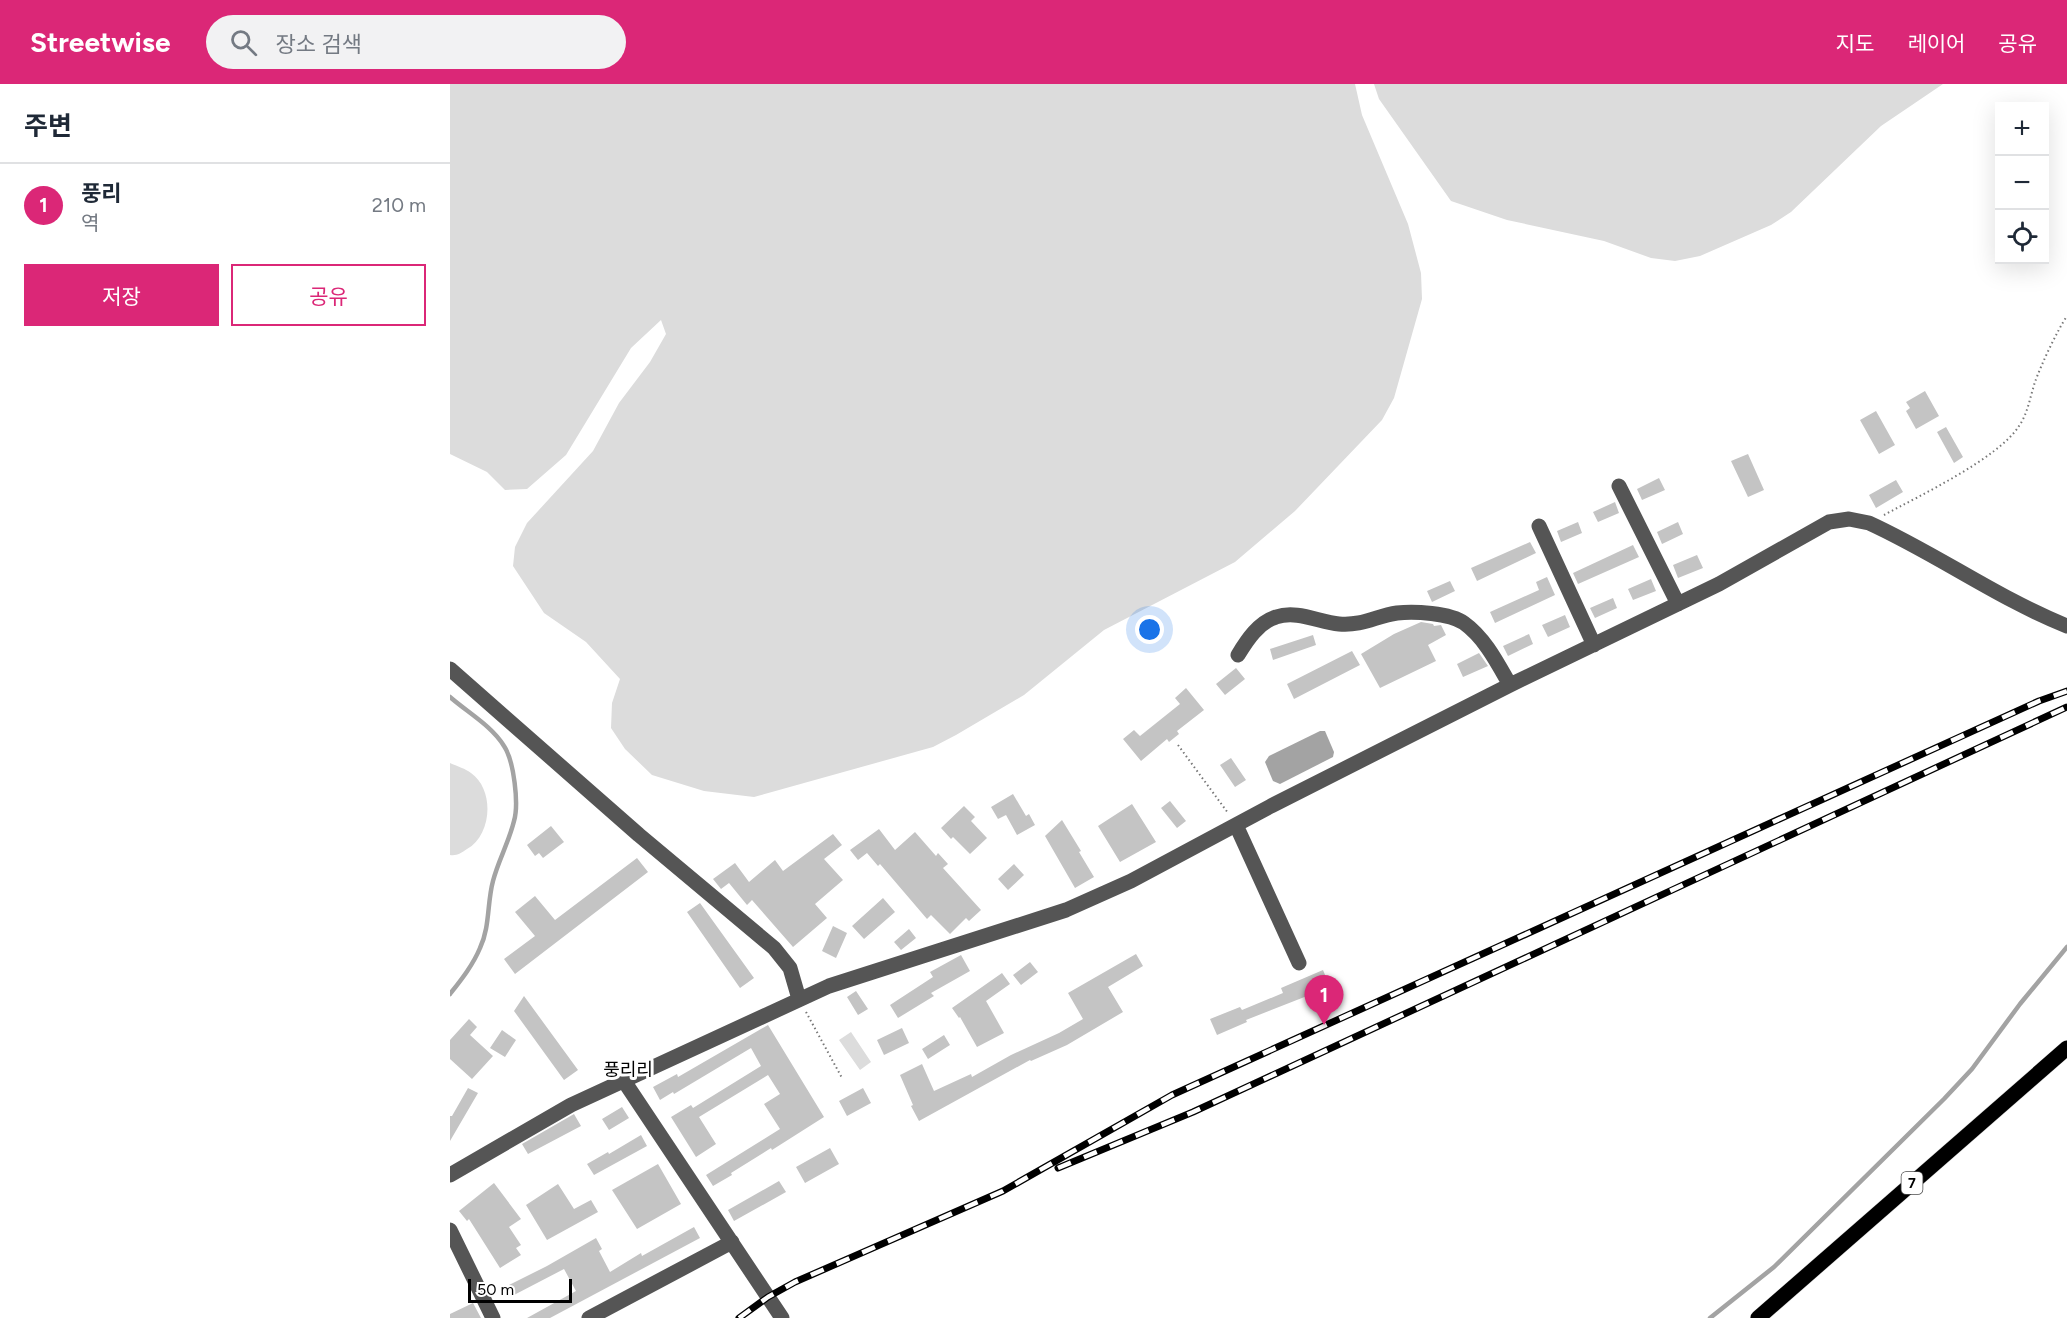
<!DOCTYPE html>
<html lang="ko">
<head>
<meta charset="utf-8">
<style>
	:root { --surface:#fff; --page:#f2f2f3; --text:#1f2937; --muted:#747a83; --line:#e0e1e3; --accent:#db2777 }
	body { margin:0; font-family:Figtree,"Noto Sans KR",sans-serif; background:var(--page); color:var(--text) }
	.controls { position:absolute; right:18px; top:18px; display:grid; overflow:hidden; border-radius:0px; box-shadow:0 6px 24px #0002 }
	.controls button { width:54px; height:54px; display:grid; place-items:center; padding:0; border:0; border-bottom:2px solid var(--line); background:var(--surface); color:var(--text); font:30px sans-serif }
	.scale { position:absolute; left:18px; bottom:15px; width:104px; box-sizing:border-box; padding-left:6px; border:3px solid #000; border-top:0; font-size:16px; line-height:21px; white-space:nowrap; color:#000; -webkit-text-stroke:4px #fff; paint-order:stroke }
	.you { position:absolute; left:700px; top:546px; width:21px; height:21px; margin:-15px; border:4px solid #fff; border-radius:50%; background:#1a73e8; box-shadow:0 0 0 9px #1a73e833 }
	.badge { display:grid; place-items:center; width:39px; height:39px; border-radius:50%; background:var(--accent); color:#fff; font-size:20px; font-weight:700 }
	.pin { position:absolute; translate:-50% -50px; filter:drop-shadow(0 2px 3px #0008) }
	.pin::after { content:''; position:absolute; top:32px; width:21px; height:18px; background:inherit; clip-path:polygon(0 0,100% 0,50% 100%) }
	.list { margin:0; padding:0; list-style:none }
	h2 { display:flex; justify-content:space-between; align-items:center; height:78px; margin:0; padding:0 24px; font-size:26px }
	h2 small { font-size:20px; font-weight:400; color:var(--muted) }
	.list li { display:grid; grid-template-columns:39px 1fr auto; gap:18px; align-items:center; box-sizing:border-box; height:84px; padding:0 24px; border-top:2px solid var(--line) }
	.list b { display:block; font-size:22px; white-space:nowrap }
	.list p { margin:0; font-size:20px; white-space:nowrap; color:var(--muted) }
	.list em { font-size:20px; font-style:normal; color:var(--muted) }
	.actions { display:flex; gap:12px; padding:18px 24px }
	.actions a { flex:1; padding:14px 0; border:2px solid var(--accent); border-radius:0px; text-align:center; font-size:21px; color:var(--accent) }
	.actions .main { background:var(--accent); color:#fff }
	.icon { flex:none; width:33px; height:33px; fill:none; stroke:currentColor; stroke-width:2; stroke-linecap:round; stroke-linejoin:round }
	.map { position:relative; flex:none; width:1617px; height:1234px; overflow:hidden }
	header { display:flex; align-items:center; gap:36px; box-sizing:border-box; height:84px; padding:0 30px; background:var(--accent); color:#fff }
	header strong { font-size:28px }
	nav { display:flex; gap:33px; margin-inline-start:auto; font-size:21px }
	.search { width:420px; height:54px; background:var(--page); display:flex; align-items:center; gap:15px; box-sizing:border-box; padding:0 21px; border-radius:33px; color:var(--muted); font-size:22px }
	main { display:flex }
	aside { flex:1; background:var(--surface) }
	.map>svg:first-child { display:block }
	.green { fill:#dcdcdc }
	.water { fill:#a3a3a3 }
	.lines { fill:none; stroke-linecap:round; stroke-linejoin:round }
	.stream { stroke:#a3a3a3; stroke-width:4.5 }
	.building { fill:#c4c4c4 }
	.major-casing { stroke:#dbdbdb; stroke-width:16 }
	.path { stroke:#777; stroke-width:2; stroke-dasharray:1.5 3; stroke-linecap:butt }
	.minor { stroke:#555; stroke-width:15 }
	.major { stroke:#000; stroke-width:15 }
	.rail-casing { stroke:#000; stroke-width:7 }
	.rail { stroke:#fff; stroke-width:4.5; stroke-dasharray:14; stroke-linecap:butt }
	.labels { text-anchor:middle; stroke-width:6; stroke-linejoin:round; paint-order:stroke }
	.shield { fill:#fff; stroke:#4c4c4c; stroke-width:1.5 }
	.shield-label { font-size:14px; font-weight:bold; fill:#000 }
	.quarter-label { font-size:18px; fill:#000; stroke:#fff }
</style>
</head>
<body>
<header>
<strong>Streetwise</strong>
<div class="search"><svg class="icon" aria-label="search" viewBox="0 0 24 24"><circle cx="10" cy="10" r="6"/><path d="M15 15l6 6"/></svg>장소 검색</div>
<nav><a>지도</a><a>레이어</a><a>공유</a></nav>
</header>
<main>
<aside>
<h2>주변<small></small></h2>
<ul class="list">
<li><span class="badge">1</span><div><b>풍리</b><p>역</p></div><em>210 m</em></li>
</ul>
<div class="actions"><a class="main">저장</a><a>공유</a></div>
</aside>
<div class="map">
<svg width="1617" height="1234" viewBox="0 0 1617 1234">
	<rect width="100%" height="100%" fill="#fff"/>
	<!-- green -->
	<path class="green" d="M0,0H905L912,31L958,140L971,189L972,215L944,314L932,336L845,427L785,478L654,546L574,611L506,651L483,663L304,713L254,707L202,691L175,665L161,644L162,619L170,595L136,558L94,529L63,482L65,463L77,439L143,367L169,319L200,278L216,250L211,236L181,264L116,371L77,405L55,406L37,388L0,370Z
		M924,0H1493L1431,42L1341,128L1321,141L1250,172L1225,177L1201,174L1154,157L1057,136L1001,117L929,15Z
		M0,679C7,682 16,685 21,689C45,706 42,751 17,765C11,769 7,772 0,771Z
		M401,948L421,978L410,986L389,956Z"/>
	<!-- water -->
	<path class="water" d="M870,647H875L884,668L883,673L830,700L823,697L815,678L819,672Z"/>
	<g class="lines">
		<!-- stream -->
		<path class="stream" d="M0,613C17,628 42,642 54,662C64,677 69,720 64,737C59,758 48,777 43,797C37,819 40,843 30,864C23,881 11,896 0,910
			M1260,1234L1324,1183L1494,1015L1522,985L1570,920L1617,863"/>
	</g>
	<!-- building -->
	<path class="building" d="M1475,307L1489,332L1466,345L1456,327L1460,324L1456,318Z
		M1426,327L1445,361L1429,370L1410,336Z
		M1496,343L1513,373L1504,379L1487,348Z
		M1298,370L1314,406L1298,413L1281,377Z
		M1209,394L1215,406L1192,416L1187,405Z
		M1446,396L1453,408L1426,424L1419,411Z
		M1165,418L1169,429L1148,438L1143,428Z
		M1128,438L1132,449L1111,458L1107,447Z
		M1228,438L1233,450L1212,460L1207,448Z
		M1080,458L1086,469L1027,497L1021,484Z
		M1183,461L1189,473L1128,500L1123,489Z
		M1247,471L1253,484L1228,494L1223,481Z
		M1097,493L1105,511L1045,539L1040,528L1089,506L1086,498Z
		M1201,495L1206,507L1183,516L1178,505Z
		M1000,497L1005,507L982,518L977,507Z
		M1163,514L1167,524L1145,534L1140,524Z
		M1115,531L1120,543L1098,553L1092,541Z
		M971,538L983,540L984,542L991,541L996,551L978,561L986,577L930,604L911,570L944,550Z
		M1079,550L1083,560L1058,572L1053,562Z
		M863,551L866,561L823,576L820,565Z
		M902,567L910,581L844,615L837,600Z
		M1029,569L1038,582L1013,593L1007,580Z
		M786,584L795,595L775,611L766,600Z
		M736,604L754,626L727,647L729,650L719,658L717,655L691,677L673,655L684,646L690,652L730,620L725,614Z
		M781,674L796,696L785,703L770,681Z
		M563,710L576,732L579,730L585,741L567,751L556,731L548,735L541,723Z
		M720,717L736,737L727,744L711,724Z
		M682,720L706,758L670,778L648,742Z
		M514,722L525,733L521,737L537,754L520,770L503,753L501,755L491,744Z
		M612,736L631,767L629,768L644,793L625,804L595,752Z
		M101,742L114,758L93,774L89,769L85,772L77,761Z
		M429,745L445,766L465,748L486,772L488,769L498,780L493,784L531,826L519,837L516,834L500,850L481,831L477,835L430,780L428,782L417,769L408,776L400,766Z
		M383,750L392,761L374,775L393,796L365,820L377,834L343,863L302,816L297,821L279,799L271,805L263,795L285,779L299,798L325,776L333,787Z
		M187,774L198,788L65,890L54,875L85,852L65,828L85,812L105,836Z
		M564,780L574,791L558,806L548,795Z
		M433,814L445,828L414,855L402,842Z
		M250,819L304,894L290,904L237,828Z
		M383,842L397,849L386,874L372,867Z
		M459,845L466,854L451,866L444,858Z
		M686,870L693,882L658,903L673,928L617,961L581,977L580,976L469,1037L461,1022L463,1021L450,991L472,980L484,1007L521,990L522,993L561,971L609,949L633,935L618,909Z
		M511,871L520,887L481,909L484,912L448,934L440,921L483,893L480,888Z
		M580,878L588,888L571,901L563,891Z
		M873,886L880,903L796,936L797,938L767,951L760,935L790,923L792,926L833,909L831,904Z
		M552,889L560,900L536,917L554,949L527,963L510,933L509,934L502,924Z
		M406,907L418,925L408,931L397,913Z
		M74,912L128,986L114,996L64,927Z
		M19,935L27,943L20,951L43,972L22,995L0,975V956Z
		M318,941L374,1033L322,1066L321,1064L281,1089L282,1091L263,1102L256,1091L330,1045L314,1020L330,1010L318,991L249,1033L266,1060L246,1073L221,1033L241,1021L243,1024L311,982L301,964L224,1010L223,1008L210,1016L203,1003L227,990L228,993Z
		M452,944L459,959L434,971L427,956Z
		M52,946L66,956L55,973L40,964Z
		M494,951L500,961L478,975L472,965Z
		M18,1004L28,1009L0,1057V1032H2Z
		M413,1004L421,1019L397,1032L389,1017Z
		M172,1023L179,1034L159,1046L152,1035Z
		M124,1030L131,1042L78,1070L72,1060Z
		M191,1051L197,1062L144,1091L137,1080L158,1068L159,1070Z
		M380,1064L389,1080L355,1099L346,1083Z
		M208,1080L231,1120L187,1145L162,1106Z
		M329,1097L336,1108L284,1137L278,1126Z
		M44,1099L71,1135L59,1143L71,1161L66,1164L71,1171L50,1184L19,1135L17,1137L9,1127Z
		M108,1100L124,1125L141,1116L148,1128L97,1156L76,1121Z
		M244,1143L250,1154L100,1234H77L126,1207L114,1185L64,1211L59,1201L97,1182L146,1154L152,1165L149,1167L160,1188L191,1169L192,1172Z
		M23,1219L31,1234H0V1230Z"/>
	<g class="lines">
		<defs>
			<path id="major" d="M1308,1234L1617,964"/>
		</defs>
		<!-- major casing -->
		<use href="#major" class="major-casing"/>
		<!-- path -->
		<path class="path" d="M1434,431C1469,412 1549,374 1569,342C1578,329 1580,313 1585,298C1591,281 1607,247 1617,232
			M728,661L778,729
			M356,928L392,994"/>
		<!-- minor -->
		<path class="minor" d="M1169,402L1228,520
			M1089,442L1144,561
			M788,571C797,556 809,538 826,533C847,526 869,538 889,540C913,542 926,532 947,529C964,527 1000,529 1014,539C1035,554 1048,580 1060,601
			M0,585L189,751L324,864L340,884L349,915
			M786,741L849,879
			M174,997L332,1234
			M0,1091L121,1021L379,902L616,826L681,797L821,722L1060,601L1269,500L1379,438L1399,435L1419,439C1487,470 1547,514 1617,542
			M0,1146L43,1234
			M139,1234L282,1158"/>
		<!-- major -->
		<use href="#major" class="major"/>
		<defs>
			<path id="rail" d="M608,1084L743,1028L1617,623
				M289,1234L318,1213L345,1198L553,1107L722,1011L1589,617L1617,607"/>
		</defs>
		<!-- rail casing -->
		<use href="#rail" class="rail-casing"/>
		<!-- rail -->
		<use href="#rail" class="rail"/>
	</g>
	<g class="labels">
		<!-- shield labels -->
		<rect class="shield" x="1451.5" y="1088" width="21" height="22" rx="4.5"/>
		<g class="shield-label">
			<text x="1462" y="1104">7</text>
		</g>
		<!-- quarter labels -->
		<g class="quarter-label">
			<text x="178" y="992">풍리리</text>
		</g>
	</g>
</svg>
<div class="controls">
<button>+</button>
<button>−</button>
<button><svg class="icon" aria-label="locate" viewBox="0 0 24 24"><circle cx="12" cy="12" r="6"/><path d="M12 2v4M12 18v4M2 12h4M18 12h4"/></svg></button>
</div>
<div class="scale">50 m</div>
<div class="you"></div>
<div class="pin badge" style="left:874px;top:941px">1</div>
</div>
</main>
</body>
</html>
